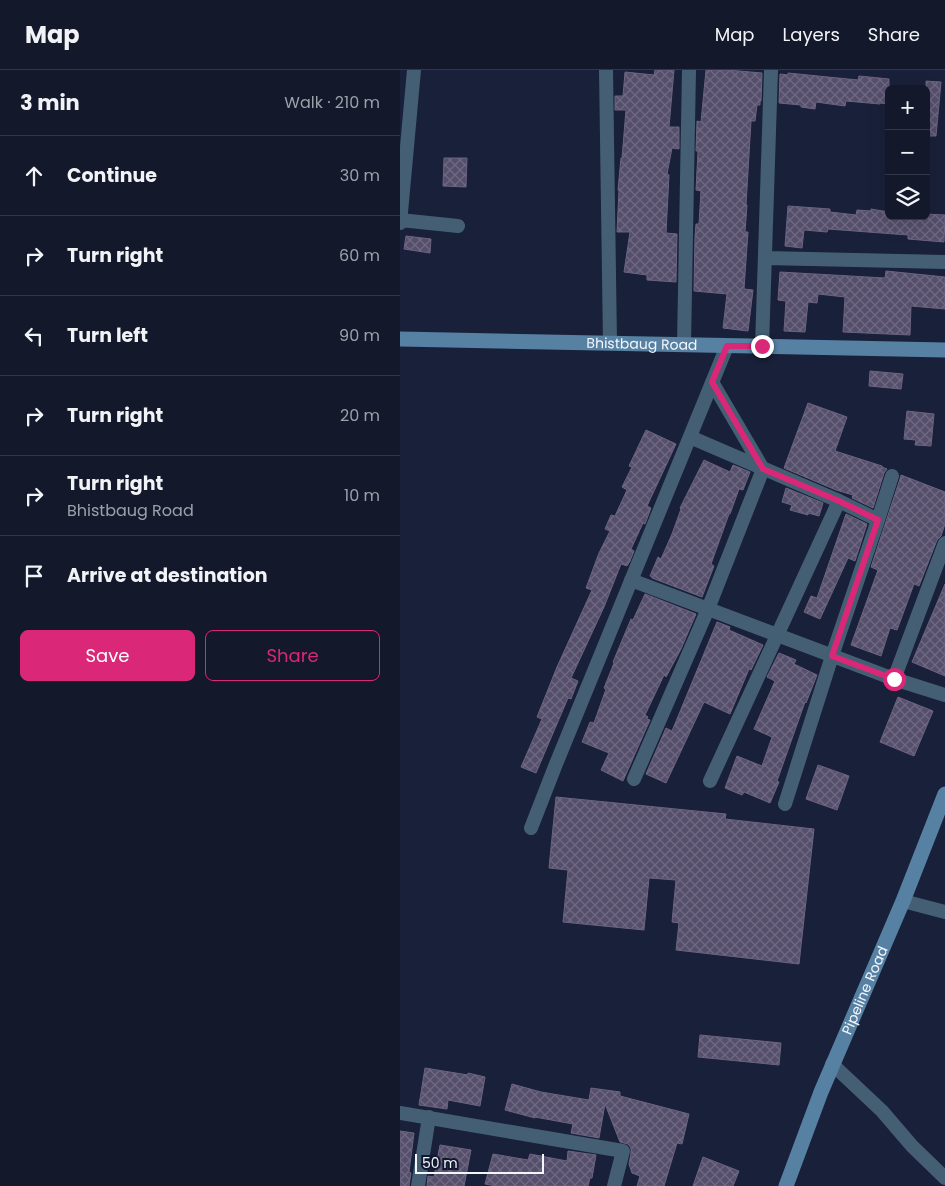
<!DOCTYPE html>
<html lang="en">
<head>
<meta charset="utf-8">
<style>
	:root { --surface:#13182b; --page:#1c2133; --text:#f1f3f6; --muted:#9da0a9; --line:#323747; --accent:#db2777 }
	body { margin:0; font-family:Poppins,sans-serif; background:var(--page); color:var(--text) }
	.controls { position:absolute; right:15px; top:15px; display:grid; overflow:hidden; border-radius:8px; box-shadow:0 5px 20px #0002 }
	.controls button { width:45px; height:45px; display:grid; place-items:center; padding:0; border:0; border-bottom:1px solid var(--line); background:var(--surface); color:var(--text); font:25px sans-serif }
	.scale { position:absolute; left:15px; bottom:12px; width:129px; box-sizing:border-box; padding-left:5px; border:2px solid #f2f5fc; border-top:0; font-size:14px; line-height:18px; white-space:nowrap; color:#f2f5fc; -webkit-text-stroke:4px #10172e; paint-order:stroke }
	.stop { position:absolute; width:15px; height:15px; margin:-11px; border:4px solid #db2777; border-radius:50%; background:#fff }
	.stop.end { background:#db2777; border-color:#fff; box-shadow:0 1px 5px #0008 }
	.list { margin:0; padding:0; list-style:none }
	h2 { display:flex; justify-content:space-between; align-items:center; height:65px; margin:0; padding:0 20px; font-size:21px }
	h2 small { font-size:16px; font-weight:400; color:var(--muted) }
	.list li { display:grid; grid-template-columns:32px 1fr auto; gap:15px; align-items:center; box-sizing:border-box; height:80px; padding:0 20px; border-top:1px solid var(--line) }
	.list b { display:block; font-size:19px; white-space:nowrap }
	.list p { margin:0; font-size:16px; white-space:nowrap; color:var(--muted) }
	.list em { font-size:16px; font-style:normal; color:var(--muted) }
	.actions { display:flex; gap:10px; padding:15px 20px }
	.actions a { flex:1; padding:11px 0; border:1px solid var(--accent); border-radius:8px; text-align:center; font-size:18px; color:var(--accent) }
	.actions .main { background:var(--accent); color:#fff }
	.icon { flex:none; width:28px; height:28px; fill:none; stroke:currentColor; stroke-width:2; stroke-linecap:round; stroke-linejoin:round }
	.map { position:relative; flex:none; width:545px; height:1116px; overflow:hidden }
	header { display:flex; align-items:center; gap:30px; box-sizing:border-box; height:70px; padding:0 25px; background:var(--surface); border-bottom:1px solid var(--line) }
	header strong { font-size:24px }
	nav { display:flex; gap:28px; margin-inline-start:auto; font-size:18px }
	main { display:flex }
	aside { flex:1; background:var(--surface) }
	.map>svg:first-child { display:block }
	.building { fill:url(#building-cross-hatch); stroke:#6b6381 }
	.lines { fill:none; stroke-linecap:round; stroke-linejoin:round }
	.street { stroke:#445f74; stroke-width:14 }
	.secondary { stroke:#5681a3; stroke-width:15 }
	.route { stroke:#db2777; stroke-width:6 }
	.labels { text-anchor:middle; stroke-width:4; stroke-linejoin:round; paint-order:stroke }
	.street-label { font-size:14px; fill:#f2f5fc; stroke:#10172e }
</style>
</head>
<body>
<header>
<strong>Map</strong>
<nav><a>Map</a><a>Layers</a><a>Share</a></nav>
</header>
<main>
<aside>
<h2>3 min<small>Walk · 210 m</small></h2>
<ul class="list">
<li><svg class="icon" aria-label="ahead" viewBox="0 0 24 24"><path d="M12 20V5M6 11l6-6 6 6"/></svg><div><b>Continue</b></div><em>30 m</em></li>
<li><svg class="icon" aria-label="right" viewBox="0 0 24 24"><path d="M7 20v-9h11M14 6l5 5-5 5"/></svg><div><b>Turn right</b></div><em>60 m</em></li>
<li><svg class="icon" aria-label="left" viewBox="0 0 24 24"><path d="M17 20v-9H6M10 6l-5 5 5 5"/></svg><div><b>Turn left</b></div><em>90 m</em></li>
<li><svg class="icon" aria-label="right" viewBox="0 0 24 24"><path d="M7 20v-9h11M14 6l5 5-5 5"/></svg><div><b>Turn right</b></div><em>20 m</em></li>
<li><svg class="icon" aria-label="right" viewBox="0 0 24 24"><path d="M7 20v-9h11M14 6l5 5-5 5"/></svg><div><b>Turn right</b><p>Bhistbaug Road</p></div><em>10 m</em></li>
<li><svg class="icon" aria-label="arrive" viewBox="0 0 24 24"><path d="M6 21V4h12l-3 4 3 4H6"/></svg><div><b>Arrive at destination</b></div></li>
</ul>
<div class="actions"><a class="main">Save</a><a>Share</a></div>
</aside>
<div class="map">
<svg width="545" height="1116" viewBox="0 0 545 1116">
	<defs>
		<pattern id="building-cross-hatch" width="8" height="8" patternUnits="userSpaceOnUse" patternTransform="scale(1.25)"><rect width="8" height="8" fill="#564f6c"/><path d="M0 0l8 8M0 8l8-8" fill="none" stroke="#6f6982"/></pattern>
	</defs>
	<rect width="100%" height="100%" fill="#192039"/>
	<!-- building -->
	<path class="building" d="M255,0H274L269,57H279V79L272,78L267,104L269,105L266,163L277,164L276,212L247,210V205L224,202L230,162H217L219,120H218L221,88H222L226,40H215V26H223L225,2L254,5Z
		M306,0H328L362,3L361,31H360V35H357L355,51H351L346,135H347L345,162H348L344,219L353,220L348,261L323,258L327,224L294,221L295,166L296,154H299L301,121L296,120L298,81H296L297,51L301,52Z
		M388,3L458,10L459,6L489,9V34L480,33V34L446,31L445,36L416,32L415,39L401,37V35L379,33L380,4L388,5Z
		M526,11L541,12L536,66H526Z
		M44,88H67L66,117L43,116Z
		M388,136L430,139V142L456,145L457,140L471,141V139L489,142V146H526V144L545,145L544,172L508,169V165L428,159L427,162L404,160L402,178L385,176Z
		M6,166L31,169L30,183L4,179Z
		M486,201L545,207V239L511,236L510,265L443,262L445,227L418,224L417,233L408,232L405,262L384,261L386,231L378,230L380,202L485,208Z
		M470,301L503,304L501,319L469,316Z
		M408,333L447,347L435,381L482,396V397L487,399L484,403L473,438L452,428L453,425L436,420L384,398Z
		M507,341L534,344L531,376L515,375L516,370L504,369Z
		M246,360L276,374L247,436L251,438L245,454L243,453L231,479L234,481L230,491L227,496L221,494L204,537L171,608L178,611L171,629L168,628L136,703L121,697L142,649L137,647L157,597L192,520L186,518L199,483L210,461L205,459L211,445L215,446L227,420L222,417L232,397L229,396Z
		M304,390L330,402L333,395L350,402L343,420L339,419L330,444H329L311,494L314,496L302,527L252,508V507L250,506L258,487L261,489L272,464L281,439L280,438Z
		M501,405L545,422V454L541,466L537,470L519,516L514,514L497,560L490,558L481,586L451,575L478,500L471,497L500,409Z
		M386,418L423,433L419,446L408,443V445L390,440L392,435L382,432Z
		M446,444L467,454L455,491L448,488L420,549L404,542L411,526L417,528Z
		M545,514V606L512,592Z
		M245,524L296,544L281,579L266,607L264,605L245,645L248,647L247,649L250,650L223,711L201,700L209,683L182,672L190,652L194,653L206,619L204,618L214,593L213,592L231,549L233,550Z
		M317,552L330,557L329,560L363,575L351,600L349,599L330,644L304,632L266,713L246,704L266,658L272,661Z
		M379,583L396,590L394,594L417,605L406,633L405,632L377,711L379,712L370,733L344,722L342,725L325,718L337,686L362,696L372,667L354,659L375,611L367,607Z
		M498,627L533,641L514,686L480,672Z
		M418,695L449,706L437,740L406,729Z
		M156,727L326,744L325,749L414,759L399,894L276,880L279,853L272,852L276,810L249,808L244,860L163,852L168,800L149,798Z
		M300,965L381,973L379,995L298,987Z
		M25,998L68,1005V1003L85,1007L80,1036L48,1030L47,1039L19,1035Z
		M112,1014L141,1022L189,1030L191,1018L220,1022V1026L289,1044L282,1074L277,1073L264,1116H237L240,1106L232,1103L229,1094L231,1083V1078L228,1074L220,1072L205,1034L199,1068L171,1063L173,1054L135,1047V1048L105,1040Z
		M0,1061L14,1063L9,1102L11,1103L9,1116H0Z
		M40,1075L71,1080L64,1116H27L28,1106L34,1107Z
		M168,1081L196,1085L192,1108H190L188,1116H96L85,1114L93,1084L128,1090L130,1084L167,1091Z
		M303,1087L339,1101L333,1116H293Z"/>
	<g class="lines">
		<!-- street -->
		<path class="street" d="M206,0L210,273
			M0,150L58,156
			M0,153L14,0
			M365,188L545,192
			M284,275L289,0
			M362,276L371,0
			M290,367L439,431L310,711
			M478,450L492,406
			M231,510L494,609L545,625
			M494,609L545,473
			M234,709L308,539L363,399L312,312
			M385,734L432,586L478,450L439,431
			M131,758L156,694L327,276
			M503,831L545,842
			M432,994L482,1041L512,1076L545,1108
			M0,1043L223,1081L214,1116
			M18,1116L29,1047"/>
		<!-- secondary -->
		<g class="secondary">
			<path id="s1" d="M0,269L545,280"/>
			<path id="s2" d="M386,1116L421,1022L503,831L545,724"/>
		</g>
	</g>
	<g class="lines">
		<!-- route -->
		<path class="route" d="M362,276H327L312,312L363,399L439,431L478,450L432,586L494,609"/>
	</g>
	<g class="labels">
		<!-- street labels -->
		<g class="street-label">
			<text dy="5" stroke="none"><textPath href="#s1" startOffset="242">Bhistbaug Road</textPath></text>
			<text dy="5" stroke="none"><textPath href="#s2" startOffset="211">Pipeline Road</textPath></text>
		</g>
	</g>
</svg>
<div class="controls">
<button>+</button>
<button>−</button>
<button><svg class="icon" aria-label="layers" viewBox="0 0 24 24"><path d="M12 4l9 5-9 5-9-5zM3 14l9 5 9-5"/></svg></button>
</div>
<div class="scale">50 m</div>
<div class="stop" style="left:494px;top:609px"></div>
<div class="stop end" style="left:362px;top:276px"></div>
</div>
</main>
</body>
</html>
